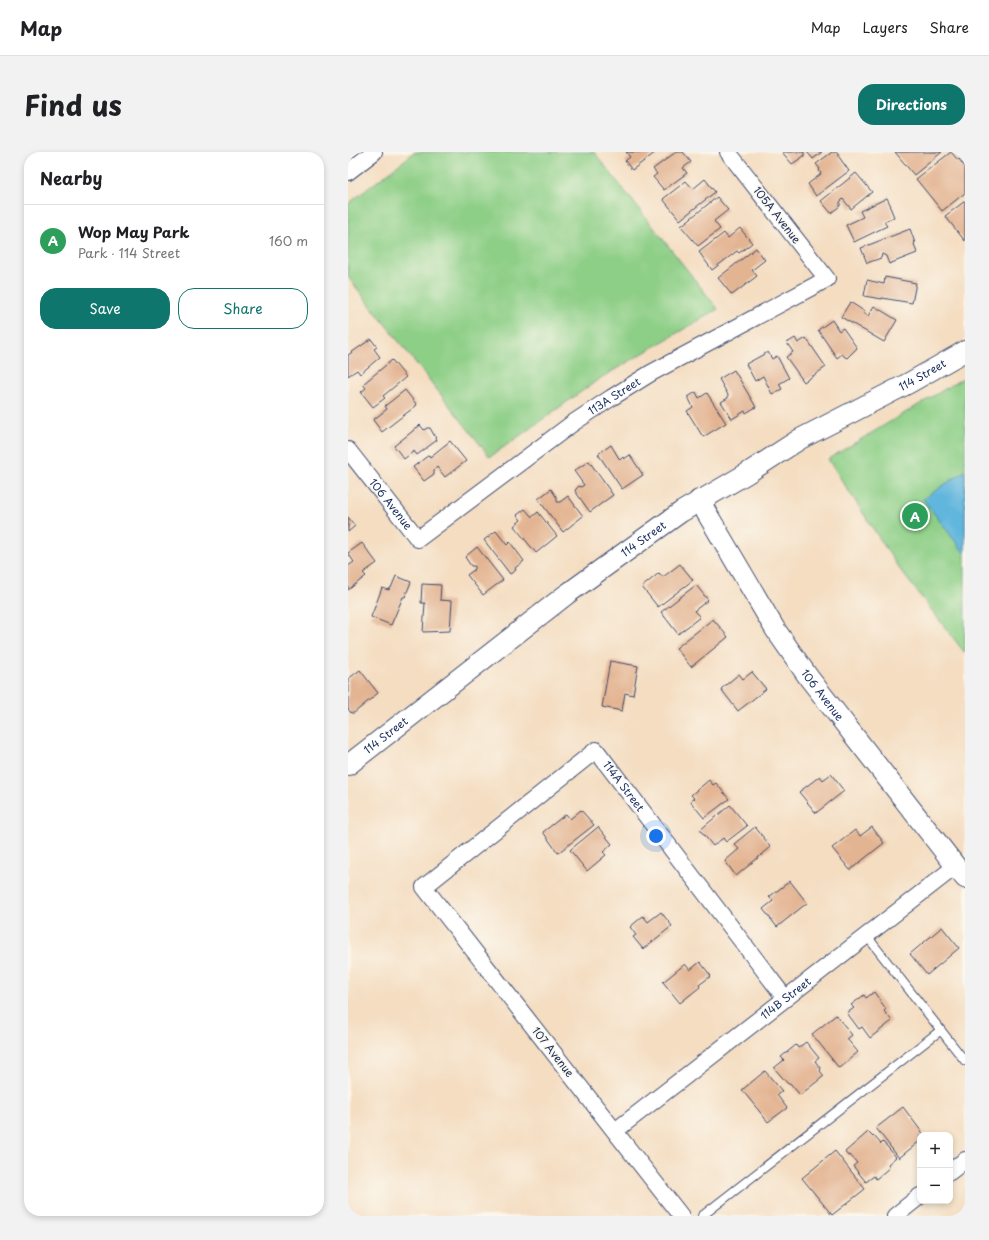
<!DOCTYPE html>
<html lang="en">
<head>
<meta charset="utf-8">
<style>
	:root { --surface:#fff; --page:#f2f2f2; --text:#202124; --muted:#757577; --line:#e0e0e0; --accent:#0f766e }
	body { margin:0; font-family:"Playpen Sans",sans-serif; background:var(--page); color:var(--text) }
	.controls { position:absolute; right:12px; bottom:12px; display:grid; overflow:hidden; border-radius:8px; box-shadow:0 2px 6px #0003 }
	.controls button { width:36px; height:36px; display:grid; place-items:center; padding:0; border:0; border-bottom:1px solid var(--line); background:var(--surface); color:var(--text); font:20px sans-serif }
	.you { position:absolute; left:308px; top:684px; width:14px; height:14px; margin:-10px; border:3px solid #fff; border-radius:50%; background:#1a73e8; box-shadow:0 0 0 6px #1a73e833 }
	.badge { display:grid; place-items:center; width:26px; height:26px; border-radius:50%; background:var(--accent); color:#fff; font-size:13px; font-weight:700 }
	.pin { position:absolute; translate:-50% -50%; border:2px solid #fff; box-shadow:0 1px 4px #0006 }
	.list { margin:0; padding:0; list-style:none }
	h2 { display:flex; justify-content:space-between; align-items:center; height:52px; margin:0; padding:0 16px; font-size:17px }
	h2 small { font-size:13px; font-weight:400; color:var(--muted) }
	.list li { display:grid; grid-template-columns:26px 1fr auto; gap:12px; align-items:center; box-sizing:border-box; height:72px; padding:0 16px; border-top:1px solid var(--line) }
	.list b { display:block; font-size:15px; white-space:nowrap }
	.list p { margin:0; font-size:13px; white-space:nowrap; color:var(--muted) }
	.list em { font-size:13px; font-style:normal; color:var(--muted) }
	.actions { display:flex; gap:8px; padding:12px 16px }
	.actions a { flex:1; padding:9px 0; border:1px solid var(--accent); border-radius:16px; text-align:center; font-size:14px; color:var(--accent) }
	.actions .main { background:var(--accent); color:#fff }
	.map { position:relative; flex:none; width:617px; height:1064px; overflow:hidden; border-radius:16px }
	header { display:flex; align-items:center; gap:24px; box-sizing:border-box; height:56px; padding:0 20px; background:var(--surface); border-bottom:1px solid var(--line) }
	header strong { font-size:19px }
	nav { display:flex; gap:22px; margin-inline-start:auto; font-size:14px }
	.intro { display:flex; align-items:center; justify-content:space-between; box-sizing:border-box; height:96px; padding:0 24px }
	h1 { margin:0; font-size:28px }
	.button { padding:10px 18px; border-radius:16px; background:var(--accent); color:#fff; font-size:14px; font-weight:700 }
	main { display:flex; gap:24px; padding:0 24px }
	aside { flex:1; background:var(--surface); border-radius:16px; box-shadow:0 2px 6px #0003 }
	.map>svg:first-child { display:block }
	.green { fill:#8ecf87; stroke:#547f72 }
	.water { fill:#60b6dd; stroke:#3e729e }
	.building { fill:#e3b492 }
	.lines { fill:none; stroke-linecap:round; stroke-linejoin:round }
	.service-casing { stroke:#3c496d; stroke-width:10 }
	.minor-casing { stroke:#3c496d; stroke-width:18 }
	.tertiary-casing { stroke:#3c496d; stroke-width:22 }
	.service { stroke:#fff; stroke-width:8 }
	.minor { stroke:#fff; stroke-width:16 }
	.tertiary { stroke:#fff; stroke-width:20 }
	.labels { text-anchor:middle; stroke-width:3; stroke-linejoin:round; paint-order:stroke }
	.street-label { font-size:11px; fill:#1b2f5e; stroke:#fbf7ec }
</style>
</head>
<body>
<header>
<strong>Map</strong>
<nav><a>Map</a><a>Layers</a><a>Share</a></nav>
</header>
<div class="intro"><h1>Find us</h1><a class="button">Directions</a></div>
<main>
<aside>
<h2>Nearby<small></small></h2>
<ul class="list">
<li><span class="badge" style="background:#2e9e5b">A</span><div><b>Wop May Park</b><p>Park · 114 Street</p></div><em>160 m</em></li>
</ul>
<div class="actions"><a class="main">Save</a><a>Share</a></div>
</aside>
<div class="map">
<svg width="617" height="1064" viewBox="0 0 617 1064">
	<rect width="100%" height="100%" fill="#fbf7ec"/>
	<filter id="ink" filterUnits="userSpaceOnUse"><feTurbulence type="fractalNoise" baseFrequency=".025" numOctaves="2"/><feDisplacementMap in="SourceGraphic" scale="8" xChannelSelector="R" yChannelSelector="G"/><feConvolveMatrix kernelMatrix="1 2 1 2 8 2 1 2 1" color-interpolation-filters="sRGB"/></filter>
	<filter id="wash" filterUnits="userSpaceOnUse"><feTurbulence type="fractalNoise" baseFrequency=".012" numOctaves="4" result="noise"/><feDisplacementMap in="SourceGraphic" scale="16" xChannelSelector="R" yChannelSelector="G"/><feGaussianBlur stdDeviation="0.9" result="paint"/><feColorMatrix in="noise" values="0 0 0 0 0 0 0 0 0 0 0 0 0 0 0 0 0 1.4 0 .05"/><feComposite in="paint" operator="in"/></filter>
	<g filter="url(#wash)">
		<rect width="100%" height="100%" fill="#f4ddc1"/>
		<!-- green -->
		<path class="green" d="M67,0H246L370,157L251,227L142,305L0,125V52Z
			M617,225V501L550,415L480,307Z"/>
		<!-- water -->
		<path class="water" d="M617,319V402L575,347Z"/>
		<g id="blocks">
			<!-- building -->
			<path class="building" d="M278,0H308L284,18L277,9L282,5Z
				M328,0H335L343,10L335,16L339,21L316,38L305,25L309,22L305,17Z
				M434,0H456V4L444,12Z
				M459,0H474L465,7Z
				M484,0H489L491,3V5L501,19L468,44L460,32L473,22L471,18L472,17L468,12Z
				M547,0H594L566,23Z
				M603,0L610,8L611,7L617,15V41L594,59L568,27Z
				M508,21L524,40L503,57L495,47L492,50V54L483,61L473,49Z
				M357,27L367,40L332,68L315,47L338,29L345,37Z
				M369,45L380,58L366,69L372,77L350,94L333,74Z
				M539,46L543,54L542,55L546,65L536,70L539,74L506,90L498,73L515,65L512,59Z
				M617,49V89L597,64Z
				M392,76L404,91L391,101L389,99L364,118L351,100L376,81L380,86Z
				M562,77L567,91L566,92L569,101L541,112L538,104L534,102L533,106L519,111L513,96Z
				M408,96L417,108L404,118L409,124L384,143L370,126Z
				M537,125L568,131L564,151L534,146V147L516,144L519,128L536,132Z
				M502,150L516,159L517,162L520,164L526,154L549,168L536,190L493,165Z
				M484,168L491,179L495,176L509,196L499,206L497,205L494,202L489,206L470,178Z
				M447,186L450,191L458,186L478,215L456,230L438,205L445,200L439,191Z
				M23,187L29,195L26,197L32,205L12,222L9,218L0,224V203Z
				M420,200L424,207L429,204L441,226L431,232L434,237L424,242L415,224L407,229L398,212Z
				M44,208L58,225L35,244L37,246L25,255L13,240L18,236L15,232Z
				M386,218L408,255L398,261L397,259L384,267L373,250L380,246V243L371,227Z
				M57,238L69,253L34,280L25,268L39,257L37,254Z
				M348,240L351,246L359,241L378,271L355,285L339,259L345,255L340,245Z
				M72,273L76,278L79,276H82L89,288L69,303L66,299L56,307L46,294L66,278V277L68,275L69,276Z
				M102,289L118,309L97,325L89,315L86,318V322L76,329L65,315L81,303L82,305Z
				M263,293L272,308L275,305L276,307L282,303L295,323L274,337L250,302Z
				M241,309L265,343L242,360L227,339L228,337L231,334L233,335L236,333L226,319Z
				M203,337L209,346V350H212L220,344L235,364L215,380L190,347Z
				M177,357L184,365L190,360L209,384L188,401L166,374L173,368L169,363Z
				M0,365L7,374L0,380Z
				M148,379L159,393L162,390L176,409L167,416L168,418L162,422L136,388Z
				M14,391L29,411L15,421L18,424L0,438V414L6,410L0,401Z
				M129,395L155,428L135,443L119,423L127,417V414H123L117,405Z
				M332,412L345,428L310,455L294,435L311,421L315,425Z
				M48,424L63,430L57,445H55L43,473L23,465L34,436L41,438L42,436H43Z
				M74,432L93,433L92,448L104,449L102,479L75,480L77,451H73Z
				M348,433L360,448L346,459L352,465L330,482L313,460Z
				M365,467L380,485L343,515L328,496Z
				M262,509L290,514L285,543L277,541L274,559L254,555Z
				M12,518L30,541L6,561H3L0,557V527Z
				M404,520L418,537L390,559L373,537L391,522L395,527Z
				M483,622L496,639L468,661L451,640L472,624L475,628Z
				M361,628L365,633L368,631L381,647L356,666L342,649L346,646L343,643Z
				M382,653L399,674L378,690L375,686L365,694L352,678Z
				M233,658L246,673L210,701L195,680L218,662L222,667Z
				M250,675L264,692L255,700L258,703L239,719L222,698Z
				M407,675L423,695L388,724L377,709L391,697L386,692Z
				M524,675L536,691L502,718L484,696L507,678L512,684Z
				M442,729L459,751L429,775L415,757L425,749L421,745Z
				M313,760L324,774L295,797L285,785L288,783L282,775L295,764L300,770Z
				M594,775L611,796L579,823L562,802Z
				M352,810L363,824L351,833L352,835L332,851L315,830L337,812L342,818Z
				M526,840L538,857L536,859L544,869L522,886L514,875L511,877L499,861L506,856L503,853L516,843L518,846Z
				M488,863L504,883L499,887L510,900L491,916L464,882Z
				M458,890L471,906L467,909L473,917L472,919L476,924L452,943L442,931L440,932L426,916L436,908L433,905L448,893L450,896Z
				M417,919L434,939L429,943L439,956L420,970L394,938Z
				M555,955L576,983H572V989L551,1006L528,976Z
				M520,980L525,985L526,984L533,992L535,990L548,1005L540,1012L542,1015L528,1027L526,1024L518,1030L505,1014L509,1011L502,1003L500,1004L497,1000Z
				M487,999L517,1037L484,1063L454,1026Z"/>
		</g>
	</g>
	<g filter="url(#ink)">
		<use href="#blocks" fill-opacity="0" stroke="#3c496d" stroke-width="1"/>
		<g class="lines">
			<defs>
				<path id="service" d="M518,783L617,909
					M354,1064L593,878"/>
				<g id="minor">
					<path d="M0,20L26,0"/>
					<path id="s1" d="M0,298L70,387L225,271L263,246L303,221L479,127L380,0"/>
					<path id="s2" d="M267,979L608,714"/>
					<path d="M602,1020L617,1008"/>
					<path id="s3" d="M333,1064L76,735L248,598L437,846"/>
					<path d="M547,1064L572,1044"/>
				</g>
				<g id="tertiary">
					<path id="s4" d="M351,348L427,477L461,526L617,726"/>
					<path id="s5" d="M0,613L219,442L333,360L398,322L452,287L561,231L617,199"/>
				</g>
			</defs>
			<!-- service casing -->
			<use href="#service" class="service-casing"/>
			<!-- minor casing -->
			<use href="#minor" class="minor-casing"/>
			<!-- tertiary casing -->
			<use href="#tertiary" class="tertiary-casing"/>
			<!-- service -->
			<use href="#service" class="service"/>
			<!-- minor -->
			<use href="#minor" class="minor"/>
			<!-- tertiary -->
			<use href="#tertiary" class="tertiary"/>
		</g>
	</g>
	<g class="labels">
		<!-- street labels -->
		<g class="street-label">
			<text transform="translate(429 63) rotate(52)" y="4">105A Avenue</text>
			<text dy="4" stroke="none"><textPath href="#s5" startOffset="696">114 Street</textPath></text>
			<text dy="4" stroke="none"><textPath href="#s1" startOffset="356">113A Street</textPath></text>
			<text dy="4" stroke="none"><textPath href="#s1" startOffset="69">106 Avenue</textPath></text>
			<text dy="4" stroke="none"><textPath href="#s5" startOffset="372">114 Street</textPath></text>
			<text dy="4" stroke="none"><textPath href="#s4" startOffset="231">106 Avenue</textPath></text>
			<text dy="4" stroke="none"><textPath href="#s5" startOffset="48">114 Street</textPath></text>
			<text dy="4" stroke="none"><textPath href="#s3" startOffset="683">114A Street</textPath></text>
			<text dy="4" stroke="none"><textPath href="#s2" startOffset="216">114B Street</textPath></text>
			<text transform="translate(205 900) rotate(52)" y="4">107 Avenue</text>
		</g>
	</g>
</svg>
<div class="controls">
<button>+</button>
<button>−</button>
</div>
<div class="you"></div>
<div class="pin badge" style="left:567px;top:364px;background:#2e9e5b">A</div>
</div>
</main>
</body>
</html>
